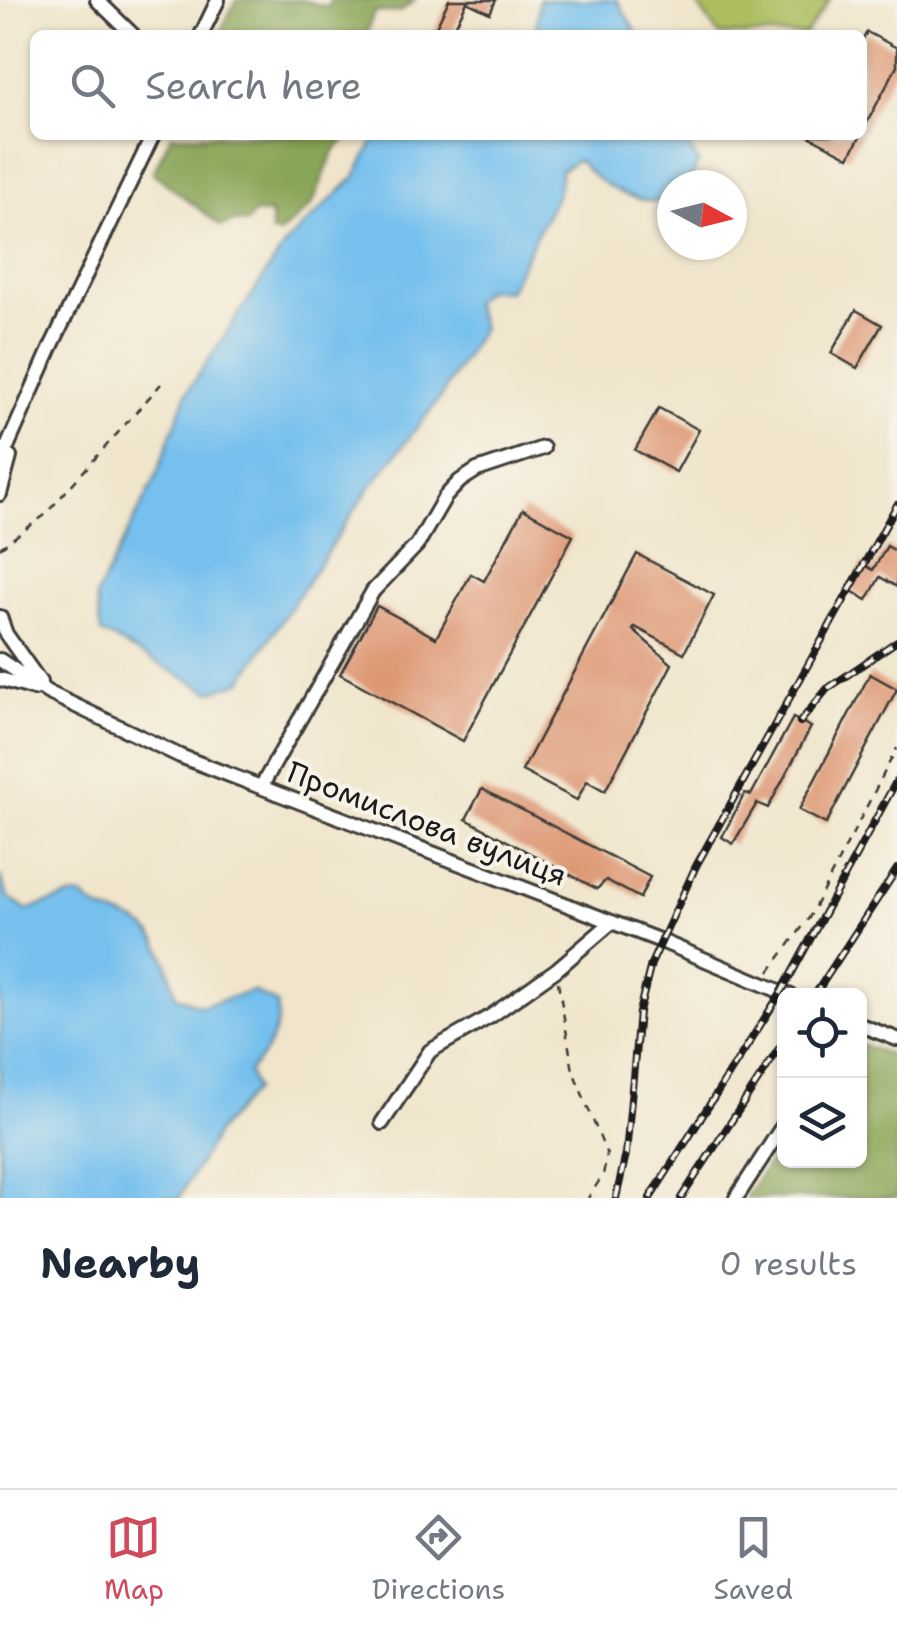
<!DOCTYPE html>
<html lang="en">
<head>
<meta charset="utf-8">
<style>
	:root { --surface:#fff; --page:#f6f6f7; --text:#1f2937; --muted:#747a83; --line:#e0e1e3; --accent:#d1495b }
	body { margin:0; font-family:"Shantell Sans",sans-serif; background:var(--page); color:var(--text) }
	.controls { position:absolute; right:30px; bottom:30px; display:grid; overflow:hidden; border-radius:15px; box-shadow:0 2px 8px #0004 }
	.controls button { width:90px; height:90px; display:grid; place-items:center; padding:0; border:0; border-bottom:2px solid var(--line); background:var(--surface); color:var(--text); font:50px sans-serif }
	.compass { position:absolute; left:657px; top:170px; width:90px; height:90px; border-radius:50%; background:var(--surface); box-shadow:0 2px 8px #0004; rotate:97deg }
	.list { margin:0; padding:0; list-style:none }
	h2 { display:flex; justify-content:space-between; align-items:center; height:130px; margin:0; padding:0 40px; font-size:42px }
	h2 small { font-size:32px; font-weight:400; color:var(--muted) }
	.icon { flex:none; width:55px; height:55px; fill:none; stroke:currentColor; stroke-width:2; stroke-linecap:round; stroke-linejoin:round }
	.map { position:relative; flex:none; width:897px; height:1198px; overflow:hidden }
	.search { position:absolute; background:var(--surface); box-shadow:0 2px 8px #0004; left:30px; right:30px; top:30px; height:110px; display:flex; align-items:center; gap:25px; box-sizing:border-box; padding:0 35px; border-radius:15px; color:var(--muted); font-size:38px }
	.sheet { height:290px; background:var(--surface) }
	nav { display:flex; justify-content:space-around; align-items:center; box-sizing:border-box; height:140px; border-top:2px solid var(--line); background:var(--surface); font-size:28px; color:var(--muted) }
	nav a { display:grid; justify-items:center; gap:5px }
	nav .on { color:var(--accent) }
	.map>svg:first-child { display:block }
	.green { fill:#acbe61; stroke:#646d3e; stroke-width:2.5 }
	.forest { fill:#89a557; stroke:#52603a; stroke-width:2.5 }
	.water { fill:#74c0ee; stroke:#486e85; stroke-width:2.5 }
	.building { fill:#dd9571 }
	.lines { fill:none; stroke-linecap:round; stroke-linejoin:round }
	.minor-casing { stroke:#3c3a36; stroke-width:18 }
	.path { stroke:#3c3a36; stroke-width:2.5; stroke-dasharray:8 8; stroke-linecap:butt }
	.minor { stroke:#fff; stroke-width:12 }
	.rail-casing { stroke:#1c1c1c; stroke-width:8 }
	.rail { stroke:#f7f3e8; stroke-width:4; stroke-dasharray:11; stroke-linecap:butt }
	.labels { text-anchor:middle; stroke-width:8; stroke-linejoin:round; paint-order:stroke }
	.street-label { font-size:30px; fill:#1c1c1c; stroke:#f7f3e8 }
</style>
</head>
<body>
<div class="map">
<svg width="897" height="1198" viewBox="0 0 897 1198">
	<rect width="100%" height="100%" fill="#f7f3e8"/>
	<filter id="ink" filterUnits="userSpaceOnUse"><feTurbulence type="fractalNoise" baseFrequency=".01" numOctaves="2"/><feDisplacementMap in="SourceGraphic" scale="20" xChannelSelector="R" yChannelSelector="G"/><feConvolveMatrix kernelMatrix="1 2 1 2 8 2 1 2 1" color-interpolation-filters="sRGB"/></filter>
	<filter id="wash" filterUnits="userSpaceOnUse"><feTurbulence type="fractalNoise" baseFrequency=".0048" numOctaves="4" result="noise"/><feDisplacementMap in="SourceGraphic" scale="40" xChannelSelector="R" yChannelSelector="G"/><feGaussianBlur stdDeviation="2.25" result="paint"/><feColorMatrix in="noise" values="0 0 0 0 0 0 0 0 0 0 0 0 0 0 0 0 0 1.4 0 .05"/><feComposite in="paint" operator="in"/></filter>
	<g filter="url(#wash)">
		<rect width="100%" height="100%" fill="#f0e5cb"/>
		<!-- green -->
		<path class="green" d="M694,0H830L805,35H719Z"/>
		<!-- forest -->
		<path class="forest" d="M236,0H302L328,7L330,0H415L400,12H374L367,32L369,35H219Z
			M171,135H349L333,153L312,205L279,234L271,232V214L254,213L247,223L235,221L221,226L153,173Z
			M860,1044L897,1057V1198H745L784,1140V1160H860Z"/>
		<!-- water -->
		<path class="water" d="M539,0H617L638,35H535Z
			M377,135H683L698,162L689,185H672V201C638,206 600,187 578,160L561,170L558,192L508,291L485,289L473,302L482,328L440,398L366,493L241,682L211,692L101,633L96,596L155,479L187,392L287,242L354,178Z
			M0,875L8,897L26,910L68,897L83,896C102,918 118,911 140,924C163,937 170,973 176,996L201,1006L253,991L277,1004C282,1027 265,1057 248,1072L255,1089L217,1132L179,1198H0Z"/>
		<g id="blocks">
			<!-- building -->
			<path class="building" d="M449,0H496L490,13L467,2L451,35H432Z
				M867,32L897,48V66L862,132V41Z
				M807,135H861L849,157Z
				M856,310L882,325L857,368L831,353Z
				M659,408L699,430L676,472L635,450Z
				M523,509L573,536L463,741L340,674L377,606L436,638L471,574L484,581Z
				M887,546L897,552V587L880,577L867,600L848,589L862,563L873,570Z
				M637,554L714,595L684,653L635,627L633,630L672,664L605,791L587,781L577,800L522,771Z
				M870,674L897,689L826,824L799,810Z
				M793,718L811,727L768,808L757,803L733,844L722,837L745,793L751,795Z
				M482,789L650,877L640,898L606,880L597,889L466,819Z"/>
		</g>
	</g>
	<g filter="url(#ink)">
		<use href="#blocks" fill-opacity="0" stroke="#3c3a36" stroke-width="2.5"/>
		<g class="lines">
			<defs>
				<path id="minor" d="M97,0L133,35
					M201,35L218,0
					M0,463L52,345L153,135
					M0,494L10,457
					M0,617L6,634L40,682
					M0,660L47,692L180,756L661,941L791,996
					M0,679L35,689
					M261,787L373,591L417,545L445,497L460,481L477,470L543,448
					M860,1025L897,1039
					M382,1123L430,1051L491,1016L556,970L612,922
					M736,1198L784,1124"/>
			</defs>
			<!-- minor casing -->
			<use href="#minor" class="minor-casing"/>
			<!-- path -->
			<path class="path" d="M0,548L45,515L161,384
				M769,972L809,918L897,748
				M558,982L573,1071L607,1155L603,1175L588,1198"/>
			<!-- minor -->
			<use href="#minor" class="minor"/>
			<defs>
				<path id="rail" d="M800,722L827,689L897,641
					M814,996L897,869
					M616,1198L626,1154L639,1012L651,964L696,866L897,505
					M650,1198L782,991L897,780
					M681,1198L784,1041"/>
			</defs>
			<!-- rail casing -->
			<use href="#rail" class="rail-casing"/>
			<!-- rail -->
			<use href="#rail" class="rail"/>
		</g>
	</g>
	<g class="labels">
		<!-- street labels -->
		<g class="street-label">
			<text transform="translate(427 824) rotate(21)" y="10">Промислова вулиця</text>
		</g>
	</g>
</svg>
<div class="controls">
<button><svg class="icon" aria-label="locate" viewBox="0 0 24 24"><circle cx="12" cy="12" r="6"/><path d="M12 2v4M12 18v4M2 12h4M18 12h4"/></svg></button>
<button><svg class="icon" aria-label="layers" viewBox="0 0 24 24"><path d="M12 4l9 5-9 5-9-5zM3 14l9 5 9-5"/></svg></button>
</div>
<svg class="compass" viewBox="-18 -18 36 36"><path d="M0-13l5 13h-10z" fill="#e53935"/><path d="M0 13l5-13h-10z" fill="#747a83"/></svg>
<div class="search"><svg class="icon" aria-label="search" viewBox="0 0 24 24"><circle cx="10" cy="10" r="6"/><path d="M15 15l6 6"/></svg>Search here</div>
</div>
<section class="sheet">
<h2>Nearby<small>0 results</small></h2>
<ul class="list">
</ul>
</section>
<nav>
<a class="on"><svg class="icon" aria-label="map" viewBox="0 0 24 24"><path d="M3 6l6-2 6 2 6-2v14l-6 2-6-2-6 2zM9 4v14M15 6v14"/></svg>Map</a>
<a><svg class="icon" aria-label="directions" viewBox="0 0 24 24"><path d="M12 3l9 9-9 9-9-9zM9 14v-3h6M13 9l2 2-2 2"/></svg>Directions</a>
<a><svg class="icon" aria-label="saved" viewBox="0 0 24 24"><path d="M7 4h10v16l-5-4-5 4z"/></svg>Saved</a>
</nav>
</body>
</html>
